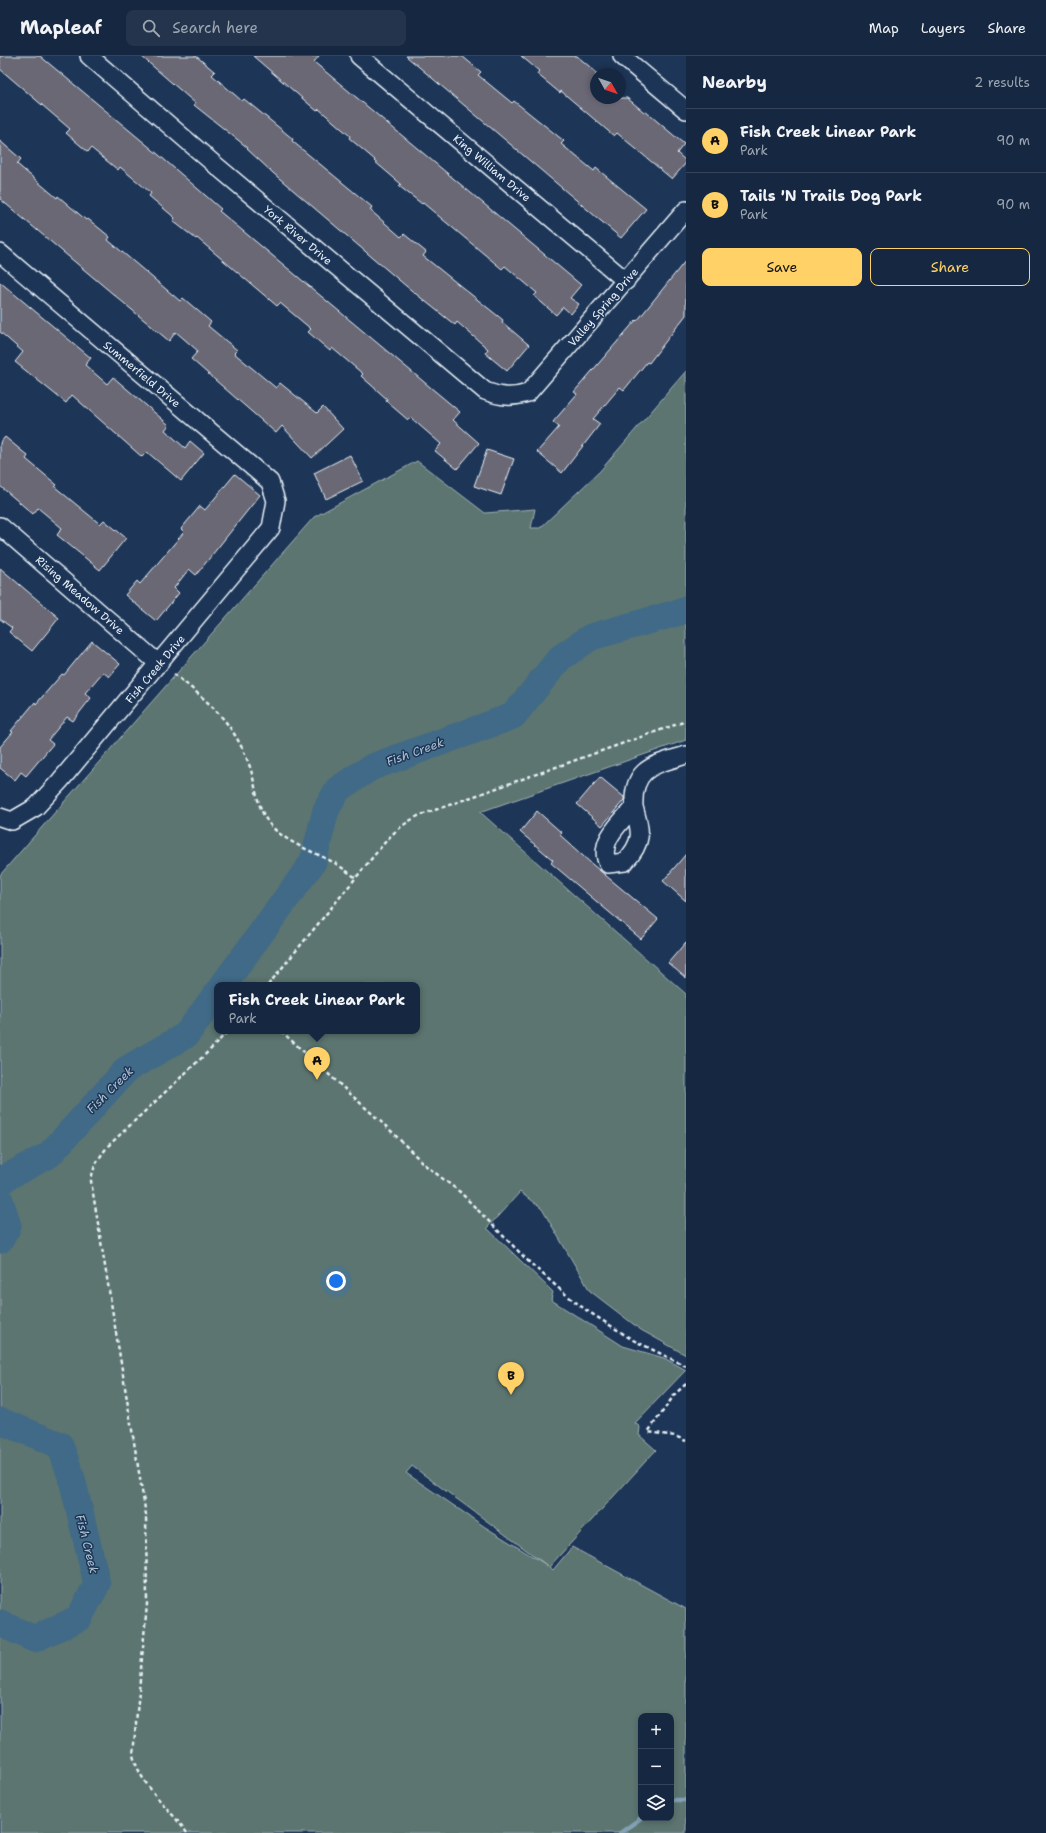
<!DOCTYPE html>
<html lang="en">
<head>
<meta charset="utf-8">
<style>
	:root { --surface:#162841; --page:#23344c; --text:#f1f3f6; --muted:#9ea6b1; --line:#35445a; --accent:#ffd166 }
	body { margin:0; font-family:"Shantell Sans",sans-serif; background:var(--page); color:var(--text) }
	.controls { position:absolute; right:12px; bottom:12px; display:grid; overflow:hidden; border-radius:8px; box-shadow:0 2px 6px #0003 }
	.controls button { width:36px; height:36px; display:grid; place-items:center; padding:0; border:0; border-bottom:1px solid var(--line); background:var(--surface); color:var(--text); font:20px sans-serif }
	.compass { position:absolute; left:590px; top:12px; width:36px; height:36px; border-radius:50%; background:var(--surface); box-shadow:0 2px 6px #0003; rotate:130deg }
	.you { position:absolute; left:336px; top:1225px; width:14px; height:14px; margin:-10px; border:3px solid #fff; border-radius:50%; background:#1a73e8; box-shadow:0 0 0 6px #1a73e833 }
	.badge { display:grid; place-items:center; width:26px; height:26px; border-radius:50%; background:var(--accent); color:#111; font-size:13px; font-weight:700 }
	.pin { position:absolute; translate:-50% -33px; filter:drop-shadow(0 1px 2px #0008) }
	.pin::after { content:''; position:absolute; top:21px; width:14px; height:12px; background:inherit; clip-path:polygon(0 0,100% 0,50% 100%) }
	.popup { position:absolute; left:214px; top:926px; width:206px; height:52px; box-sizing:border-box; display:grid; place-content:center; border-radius:8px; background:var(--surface); filter:drop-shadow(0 1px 3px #0005); font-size:13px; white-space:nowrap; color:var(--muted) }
	.popup b { font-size:15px; color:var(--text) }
	.popup::after { content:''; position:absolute; left:50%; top:100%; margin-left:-8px; border:8px solid transparent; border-top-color:var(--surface) }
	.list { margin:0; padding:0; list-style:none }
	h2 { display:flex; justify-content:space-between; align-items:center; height:52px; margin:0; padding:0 16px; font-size:17px }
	h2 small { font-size:13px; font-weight:400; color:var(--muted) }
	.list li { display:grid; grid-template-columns:26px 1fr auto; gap:12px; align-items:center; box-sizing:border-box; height:64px; padding:0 16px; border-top:1px solid var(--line) }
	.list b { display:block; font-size:15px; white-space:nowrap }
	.list p { margin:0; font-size:13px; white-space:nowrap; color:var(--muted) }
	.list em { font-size:13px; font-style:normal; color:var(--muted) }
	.actions { display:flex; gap:8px; padding:12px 16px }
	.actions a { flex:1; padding:9px 0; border:1px solid var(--accent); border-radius:8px; text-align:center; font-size:14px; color:var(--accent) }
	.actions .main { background:var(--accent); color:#111 }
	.icon { flex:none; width:22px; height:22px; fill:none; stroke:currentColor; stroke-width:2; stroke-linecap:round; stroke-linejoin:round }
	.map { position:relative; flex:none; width:686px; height:1777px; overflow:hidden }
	header { display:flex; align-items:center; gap:24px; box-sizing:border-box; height:56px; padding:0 20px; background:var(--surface); border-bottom:1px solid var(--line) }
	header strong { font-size:19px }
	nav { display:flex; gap:22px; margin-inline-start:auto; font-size:14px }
	.search { width:280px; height:36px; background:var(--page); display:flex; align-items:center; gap:10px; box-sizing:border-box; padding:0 14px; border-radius:8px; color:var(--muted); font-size:15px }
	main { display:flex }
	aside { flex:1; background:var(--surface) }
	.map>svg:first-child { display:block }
	.green { fill:#5b7470; stroke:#a2b2b4; fill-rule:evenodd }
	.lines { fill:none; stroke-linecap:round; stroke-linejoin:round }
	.stream { stroke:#83a1b4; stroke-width:4.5 }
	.river { stroke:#406b87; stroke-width:27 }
	.building { fill:#6b6875; stroke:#e8f1f8 }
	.minor-casing { stroke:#e8f1f8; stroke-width:20 }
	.path { stroke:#e8f1f8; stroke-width:2.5; stroke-dasharray:4 3; stroke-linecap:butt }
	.minor { stroke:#1d3557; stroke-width:17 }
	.labels { text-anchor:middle; stroke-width:3; stroke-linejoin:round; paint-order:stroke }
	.street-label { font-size:11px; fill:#e8f1f8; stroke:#1d3557 }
	.water-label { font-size:12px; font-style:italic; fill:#adc2d0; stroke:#1d3557 }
</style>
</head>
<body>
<header>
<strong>Mapleaf</strong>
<div class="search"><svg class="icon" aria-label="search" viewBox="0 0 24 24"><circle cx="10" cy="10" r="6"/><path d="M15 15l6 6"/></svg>Search here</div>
<nav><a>Map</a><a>Layers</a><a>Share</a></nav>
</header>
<main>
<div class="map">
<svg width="686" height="1777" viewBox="0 0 686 1777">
	<rect width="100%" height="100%" fill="#1d3557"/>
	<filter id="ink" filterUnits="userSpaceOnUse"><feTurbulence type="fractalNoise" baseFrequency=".025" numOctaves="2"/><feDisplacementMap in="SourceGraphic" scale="8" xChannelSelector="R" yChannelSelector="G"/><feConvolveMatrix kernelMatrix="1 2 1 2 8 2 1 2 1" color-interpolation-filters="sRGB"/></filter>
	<g filter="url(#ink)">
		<!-- green -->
		<path class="green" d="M686,315V684L480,756L686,938V1299L641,1274L590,1235L542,1153L520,1136L487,1172L553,1236L551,1244L553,1245L623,1290L664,1302L686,1314L635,1367L640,1371L639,1379L656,1394L549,1511L553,1514L572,1491L686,1553V1777H0V819L314,461L417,405L485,457L535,453L531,472H540L600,415ZM217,929H417V975H217ZM412,1410L548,1510L485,1471L406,1417ZM641,1660H671V1762H641Z"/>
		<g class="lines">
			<!-- stream -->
			<path class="stream" d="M671,1744H686
				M620,1777L641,1762"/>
			<!-- river -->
			<path class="river" d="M223,929L313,806L326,754L338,733L372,711L513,660L560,602L591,581L680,556L686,553
				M0,1128L3,1123L49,1099L127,1013L186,979L217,937
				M0,1144L8,1170L0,1184
				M0,1365L60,1389L72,1423L97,1528L79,1562L34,1583L0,1567"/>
		</g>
		<!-- building -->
		<path class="building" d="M0,0H40L159,99L221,153L219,155L460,356L453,364L479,387L457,413L435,395L441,388L410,361L408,364L386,345L387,343L361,320L363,318L332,292L330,295L308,276L311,273L280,247L277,250L197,182L196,183L173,165L175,162L149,140L151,137L120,111L118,114L91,92L88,96L66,77L70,73L0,13Z
			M141,0H196L215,16L212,19L242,45L244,43L293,83L292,85L372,151L370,154L401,181L404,178L426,196L423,200L503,264L502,266L529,289L507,315L485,297L488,293L457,266L455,269L406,230L273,117L247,93L248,92L194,49L195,47Z
			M253,0H319L314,6L581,229L570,242L579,248L571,258L563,251L556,259L534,240L537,237L505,210L502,213L423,147L422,148L399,130L401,128L374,105L375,104L349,82L350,80L319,53L317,55Z
			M406,0H462L481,16L478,19L512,47L514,45L564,85L561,88L594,115L596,112L646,153L621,182Z
			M521,0H577L596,16V42H627L644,56L645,55L684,88L677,97L686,105V107L672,123L617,77L614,80L561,35L560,37L537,18L539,15Z
			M0,85L21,103L17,108L57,142L58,140L86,164L88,163L110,181L108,184L180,245L183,242L211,266L208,270L237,294L234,297L276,332L280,327L317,357L323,351L343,373L312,402L282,370L276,377L191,303L198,295L176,276L169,285L0,143Z
			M686,204V259L649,307L647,306L624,334L620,331L593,363L600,368L562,417L537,396L559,371L553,366L577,338L574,336L636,264L637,265Z
			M0,226L91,302L85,309L107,328L113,321L169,369L165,374L185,392L190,385L204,397L181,425L147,396L142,401L72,339L66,347L15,306L23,296L0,276Z
			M5,381L28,400L26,403L57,429L55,431L100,468L104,464L126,482L100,514L57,479L62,472L38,452L33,458L0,430V387Z
			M487,394L514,403L501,439L474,430Z
			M350,399L363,425L326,443L314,417Z
			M235,418L260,439L196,519L189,513L174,532L179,537L156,565L125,539L137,525L140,528L152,514L184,476L181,473L200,450L205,454Z
			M0,512L59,562L32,595L9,576L12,572L0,563Z
			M92,585L120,608L109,621L103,616L85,637L91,642L73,665L67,661L48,684L53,688L26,720L21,716L15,724L0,712V691L13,676L11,675L35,646L36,648L62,618L64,619Z
			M600,721L624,741V744L602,770L577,748Z
			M537,755L562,777L560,779L593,809L658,863L641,883L551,807L553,804L520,776Z
			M686,798V845L663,825Z
			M686,886V922L668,907Z"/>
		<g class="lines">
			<defs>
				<path id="minor" d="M89,0L213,107L485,335C501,341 512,342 528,337L686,154
					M359,0L626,225
					M622,0L686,54
					M0,197L270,426L276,445L271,472L60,725L36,751L12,765L0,761
					M0,470L159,608
					M634,751C641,776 644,785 625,806L608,808C597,786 621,766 634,751Z
					M634,751C632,711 654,709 686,699"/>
			</defs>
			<!-- minor casing -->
			<use href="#minor" class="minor-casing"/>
			<!-- path -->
			<path class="path" d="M174,618C210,647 234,666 250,711C256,729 256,749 268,766C285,788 315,795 338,809C344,813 349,817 355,821
				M268,929L386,785C396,774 405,767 418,760L686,665
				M281,975L390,1074L425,1109L460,1136L528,1205L564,1237L586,1254L633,1284L686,1310
				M686,1328L675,1338L648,1376L675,1380L686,1385
				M187,1777C169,1751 141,1731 133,1699L147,1548L146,1459L91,1125C93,1110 99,1102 108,1090L211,993L228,975"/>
			<!-- minor -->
			<use href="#minor" class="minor"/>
		</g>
	</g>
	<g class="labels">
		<!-- street labels -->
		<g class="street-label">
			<text transform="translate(492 112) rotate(40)" y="4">King William Drive</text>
			<text transform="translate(298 179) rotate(40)" y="4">York River Drive</text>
			<text transform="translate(603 251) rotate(-49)" y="4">Valley Spring Drive</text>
			<text transform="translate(142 318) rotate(40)" y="4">Summerfield Drive</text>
			<text transform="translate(80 539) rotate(41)" y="4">Rising Meadow Drive</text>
			<text transform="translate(155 613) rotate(-50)" y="4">Fish Creek Drive</text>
		</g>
		<!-- water labels -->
		<g class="water-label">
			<text transform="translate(415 696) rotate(-20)" y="4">Fish Creek</text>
			<text transform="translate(110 1034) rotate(-45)" y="4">Fish Creek</text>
			<text transform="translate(87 1488) rotate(76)" y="4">Fish Creek</text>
		</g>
	</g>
</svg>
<div class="controls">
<button>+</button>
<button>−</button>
<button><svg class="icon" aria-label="layers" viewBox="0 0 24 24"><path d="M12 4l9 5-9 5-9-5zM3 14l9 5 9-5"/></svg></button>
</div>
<svg class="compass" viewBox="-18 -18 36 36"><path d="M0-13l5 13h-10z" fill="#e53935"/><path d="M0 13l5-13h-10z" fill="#9ea6b1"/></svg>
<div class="you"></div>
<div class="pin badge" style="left:317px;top:1024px">A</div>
<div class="popup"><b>Fish Creek Linear Park</b>Park</div>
<div class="pin badge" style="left:511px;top:1339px">B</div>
</div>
<aside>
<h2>Nearby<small>2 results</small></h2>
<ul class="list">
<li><span class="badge">A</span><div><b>Fish Creek Linear Park</b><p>Park</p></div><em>90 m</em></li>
<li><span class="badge">B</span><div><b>Tails 'N Trails Dog Park</b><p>Park</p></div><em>90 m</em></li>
</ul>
<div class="actions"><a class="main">Save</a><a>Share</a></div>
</aside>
</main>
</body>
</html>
